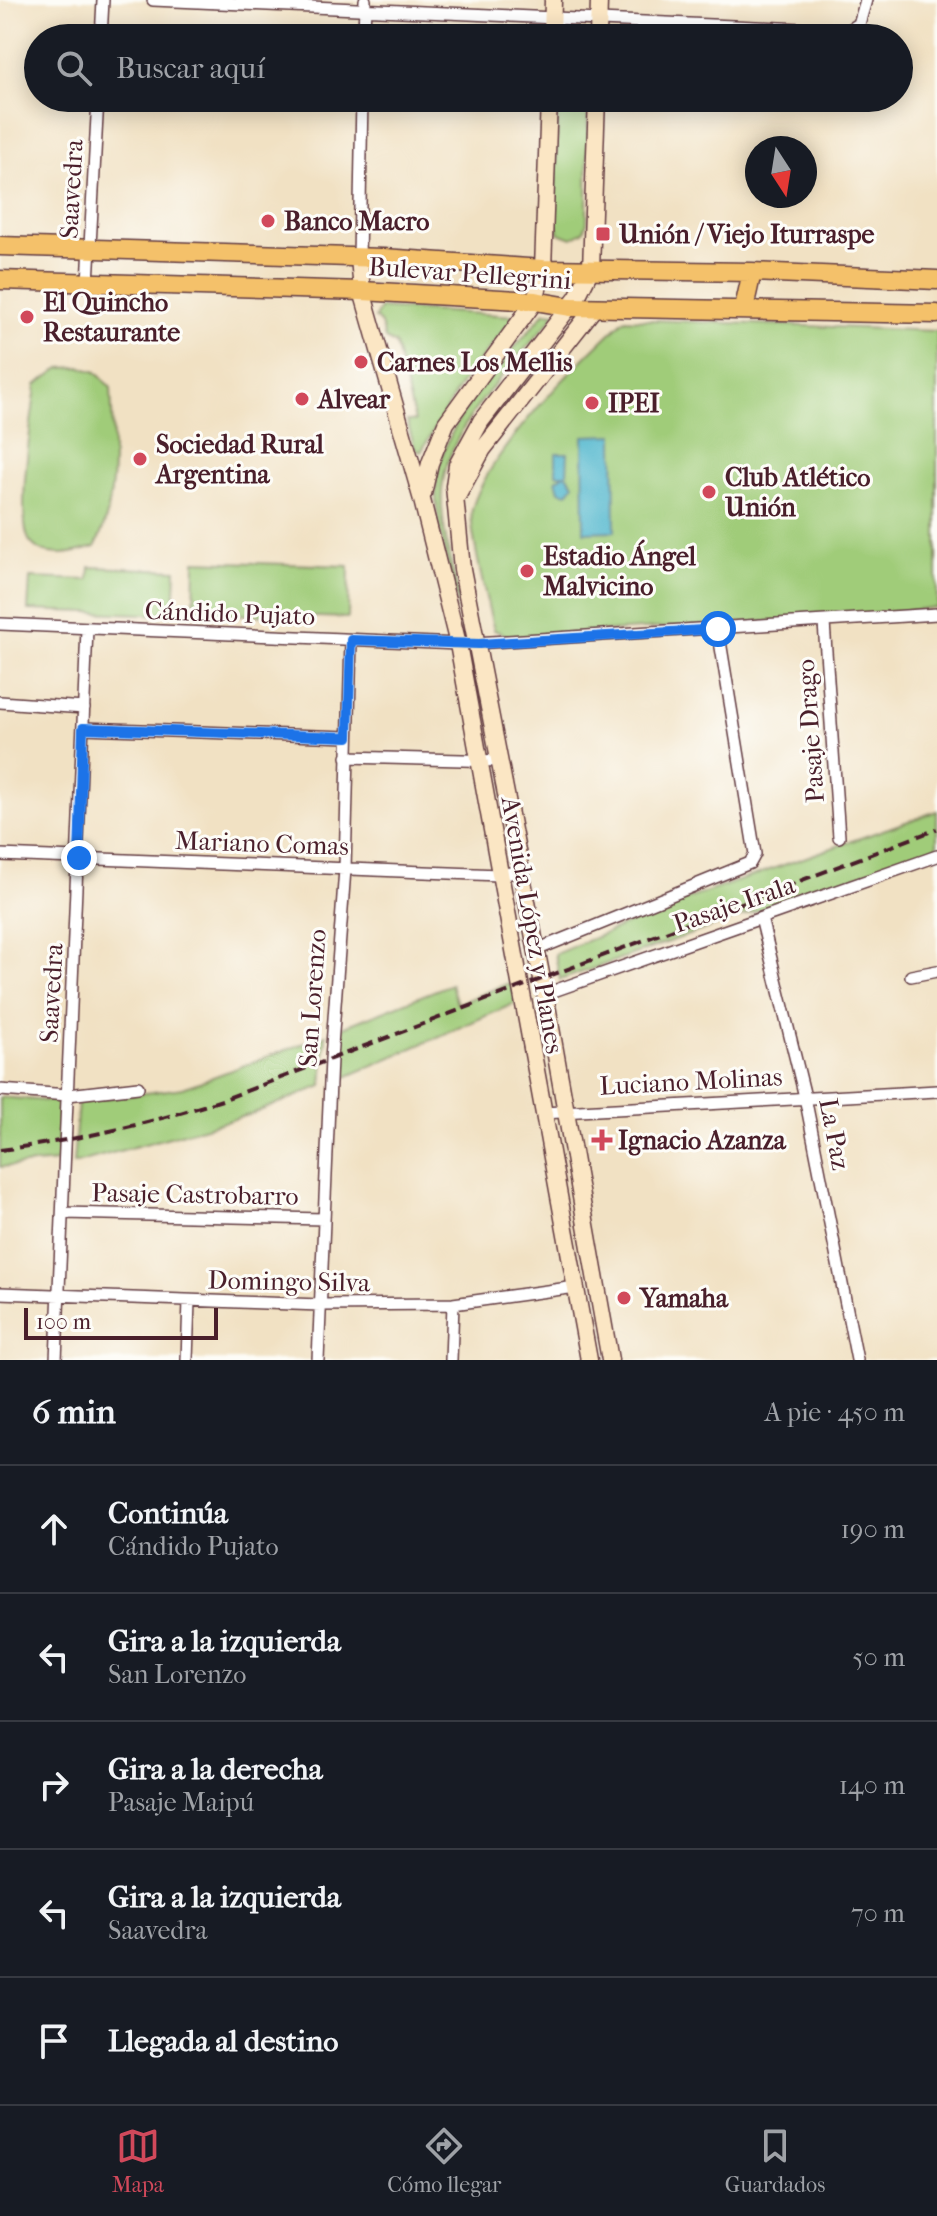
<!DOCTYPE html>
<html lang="es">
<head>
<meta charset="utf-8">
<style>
	:root { --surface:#171b24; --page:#242831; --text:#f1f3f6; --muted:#9ea1a6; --line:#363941; --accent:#d1495b }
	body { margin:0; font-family:"IM FELL French Canon",serif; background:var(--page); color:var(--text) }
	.compass { position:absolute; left:745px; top:136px; width:72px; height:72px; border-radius:50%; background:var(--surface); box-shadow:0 4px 20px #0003; rotate:168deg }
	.scale { position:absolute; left:24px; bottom:20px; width:194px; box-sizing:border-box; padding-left:8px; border:4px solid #4a1f2b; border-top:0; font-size:22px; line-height:28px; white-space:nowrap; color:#4a1f2b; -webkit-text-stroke:6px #fdfcf7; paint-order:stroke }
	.stop { position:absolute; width:24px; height:24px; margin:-18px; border:6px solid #1a73e8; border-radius:50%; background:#fff }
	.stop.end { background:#1a73e8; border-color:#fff; box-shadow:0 2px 8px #0008 }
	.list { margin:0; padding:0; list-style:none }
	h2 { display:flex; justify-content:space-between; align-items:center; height:104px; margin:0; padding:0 32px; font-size:34px }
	h2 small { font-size:26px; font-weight:400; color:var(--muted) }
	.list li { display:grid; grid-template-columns:52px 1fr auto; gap:24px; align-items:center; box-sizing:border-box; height:128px; padding:0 32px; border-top:2px solid var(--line) }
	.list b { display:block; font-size:30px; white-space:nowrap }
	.list p { margin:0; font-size:26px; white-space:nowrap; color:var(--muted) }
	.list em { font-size:26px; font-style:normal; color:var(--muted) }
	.icon { flex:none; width:44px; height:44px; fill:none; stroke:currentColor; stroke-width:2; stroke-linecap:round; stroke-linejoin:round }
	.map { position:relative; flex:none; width:937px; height:1360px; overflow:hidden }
	.search { position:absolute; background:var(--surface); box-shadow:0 4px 20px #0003; left:24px; right:24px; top:24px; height:88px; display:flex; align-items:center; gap:20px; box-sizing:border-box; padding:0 28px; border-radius:44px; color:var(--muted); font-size:30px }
	.sheet { height:744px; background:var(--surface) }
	nav { display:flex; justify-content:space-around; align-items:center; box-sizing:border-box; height:112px; border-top:2px solid var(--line); background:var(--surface); font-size:22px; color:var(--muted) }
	nav a { display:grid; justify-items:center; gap:4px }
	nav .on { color:var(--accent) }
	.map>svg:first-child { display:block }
	.green { fill:#a0cc79; stroke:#757652; stroke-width:2 }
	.water { fill:#4eb6cd; stroke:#4c6a7c; stroke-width:2 }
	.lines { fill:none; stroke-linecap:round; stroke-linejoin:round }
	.minor-casing { stroke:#633c42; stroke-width:14 }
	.secondary-casing { stroke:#633c42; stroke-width:19 }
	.primary-casing { stroke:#633c42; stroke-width:21 }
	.minor { stroke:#fff; stroke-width:11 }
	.secondary { stroke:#fbe6c4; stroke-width:16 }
	.primary { stroke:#f4c16b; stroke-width:18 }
	.rail { stroke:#4a1f2b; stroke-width:4; stroke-dasharray:12 6; stroke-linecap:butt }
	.route { stroke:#1a73e8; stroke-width:10 }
	.poi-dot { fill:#d1495b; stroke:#fdfcf7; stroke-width:3 }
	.labels { text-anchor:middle; stroke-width:6; stroke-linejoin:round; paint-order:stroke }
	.street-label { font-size:26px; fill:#4a1f2b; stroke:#fdfcf7 }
	.poi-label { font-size:26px; font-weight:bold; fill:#4a1f2b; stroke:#fdfcf7; text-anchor:start }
</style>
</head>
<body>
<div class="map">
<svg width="937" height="1360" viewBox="0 0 937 1360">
	<rect width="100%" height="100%" fill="#fdfcf7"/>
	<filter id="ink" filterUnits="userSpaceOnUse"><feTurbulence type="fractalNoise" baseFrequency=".0125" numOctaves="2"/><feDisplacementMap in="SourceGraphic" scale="16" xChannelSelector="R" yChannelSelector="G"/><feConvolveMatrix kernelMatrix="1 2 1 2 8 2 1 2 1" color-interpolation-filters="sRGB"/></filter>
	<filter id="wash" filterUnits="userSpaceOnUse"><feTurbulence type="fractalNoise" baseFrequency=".006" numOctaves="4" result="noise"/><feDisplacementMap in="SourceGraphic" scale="32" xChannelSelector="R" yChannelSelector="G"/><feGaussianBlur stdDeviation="1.8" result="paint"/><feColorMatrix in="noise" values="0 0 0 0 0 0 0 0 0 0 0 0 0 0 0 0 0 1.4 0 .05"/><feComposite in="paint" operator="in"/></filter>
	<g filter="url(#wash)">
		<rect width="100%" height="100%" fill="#f1e1c3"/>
		<!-- green -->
		<path class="green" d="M558,98H588L587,222L584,231L572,238L559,233L555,221Z
			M380,308L515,316L462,382L421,452L415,449L407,421H415L395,344L385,339L381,324L375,318Z
			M545,312L556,313C515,365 448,421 442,490C439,530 459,594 468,634L466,636C456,594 436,533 436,492C437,423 504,362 545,312Z
			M625,319L937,331V607L874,615L511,637L494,630C489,611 468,525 472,509C489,449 579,362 625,319Z
			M80,367L96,372L111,388C113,439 119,502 95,547C75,553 47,561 31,543C14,523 33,414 36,385L60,368Z
			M195,561L349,566L348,618L194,613Z
			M90,567L176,570L174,615L28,610L30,578L89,580Z
			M937,811V848L560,980L555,954L690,898Z
			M512,982L516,1003L339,1080L343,1027L451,984L457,1004Z
			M326,1035L322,1086L249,1115L73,1164L78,1102L183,1088Z
			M0,1097L59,1102L57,1162L0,1167Z"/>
		<!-- water -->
		<path class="water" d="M614,435L615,531L584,532L583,436Z
			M556,453H568L567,475L574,484L568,493L559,491L556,480L565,474H556Z"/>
	</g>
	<g filter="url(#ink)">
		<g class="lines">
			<defs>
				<path id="minor" d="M153,0L848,31L859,24L866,0
					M101,38L103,0
					M364,38L365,0
					M359,258L362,98
					M88,283L98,98
					M824,623L839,837
					M0,624L458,644L937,614
					M0,702L84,708
					M83,728L348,737
					M347,757L500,761
					M0,855L499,875L521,871
					M761,918L805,1097L857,1360
					M536,950L750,863L755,854L718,629
					M911,976L937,971
					M545,994L937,856
					M0,1090L68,1095L138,1087
					M543,1113L937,1091
					M64,1213L324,1219
					M0,1293L320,1305L453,1304L576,1287
					M56,1360L87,629
					M187,1360L189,1301
					M318,1360L331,1059L345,869L351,640
					M451,1360L453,1304"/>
				<path id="secondary" d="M552,38L553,0
					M598,38L599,0
					M597,98L591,269L577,297L481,421L457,465L454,486L462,569L545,994L610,1360
					M359,258L362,291L422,500L458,644L589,1360
					M423,494L430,463L446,423L535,301L543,269L549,98
					M458,495L483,449L595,307"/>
				<path id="primary" d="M0,246L383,258L543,269L752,272L937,280
					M0,280L362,291L535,301L570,307L937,314
					M744,308L752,272"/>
			</defs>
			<!-- minor casing -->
			<use href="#minor" class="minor-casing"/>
			<!-- secondary casing -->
			<use href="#secondary" class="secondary-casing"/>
			<!-- primary casing -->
			<use href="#primary" class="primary-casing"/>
			<!-- minor -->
			<use href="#minor" class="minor"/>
			<!-- secondary -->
			<use href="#secondary" class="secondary"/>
			<!-- primary -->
			<use href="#primary" class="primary"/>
			<!-- rail -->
			<path class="rail" d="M0,1150C78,1140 150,1124 225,1099L937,829"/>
		</g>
	</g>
	<g class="lines" filter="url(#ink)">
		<!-- route -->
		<path class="route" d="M79,858L83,728L348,737L351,640L479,644L718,629"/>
	</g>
	<!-- markers -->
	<g class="poi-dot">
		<circle cx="268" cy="221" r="8"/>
		<rect x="595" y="226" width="16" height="16" rx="4"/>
		<circle cx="27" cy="317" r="8"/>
		<circle cx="361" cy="362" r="8"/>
		<circle cx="302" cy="399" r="8"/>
		<circle cx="592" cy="403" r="8"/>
		<circle cx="140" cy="459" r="8"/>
		<circle cx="709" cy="492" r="8"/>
		<circle cx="527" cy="571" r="8"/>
		<path d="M598 1128h8v8h8v8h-8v8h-8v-8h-8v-8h8z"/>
		<circle cx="624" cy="1298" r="8"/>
	</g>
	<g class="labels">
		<!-- street labels -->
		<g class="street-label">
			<text transform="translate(71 189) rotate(-87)" y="9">Saavedra</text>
			<text transform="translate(470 273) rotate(4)" y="9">Bulevar Pellegrini</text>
			<text transform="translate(230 613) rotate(2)" y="9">Cándido Pujato</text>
			<text transform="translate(810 731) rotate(-94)" y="9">Pasaje Drago</text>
			<text transform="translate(262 843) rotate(2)" y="9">Mariano Comas</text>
			<text transform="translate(734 904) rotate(-19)" y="9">Pasaje Irala</text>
			<text transform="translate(533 925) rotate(80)" y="9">Avenida López y Planes</text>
			<text transform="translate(51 993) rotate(-87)" y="9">Saavedra</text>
			<text transform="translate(312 998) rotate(-86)" y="9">San Lorenzo</text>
			<text transform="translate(691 1081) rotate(-3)" y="9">Luciano Molinas</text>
			<text transform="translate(835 1134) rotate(79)" y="9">La Paz</text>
			<text transform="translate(195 1194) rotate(1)" y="9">Pasaje Castrobarro</text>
			<text transform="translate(289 1281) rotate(1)" y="9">Domingo Silva</text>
		</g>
		<!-- poi labels -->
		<g class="poi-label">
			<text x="284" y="230">Banco Macro</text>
			<text x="619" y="243">Unión / Viejo Iturraspe</text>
			<text x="43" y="311">El Quincho<tspan x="43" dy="30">Restaurante</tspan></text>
			<text x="377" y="371">Carnes Los Mellis</text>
			<text x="318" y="408">Alvear</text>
			<text x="608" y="412">IPEI</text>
			<text x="156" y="453">Sociedad Rural<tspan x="156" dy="30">Argentina</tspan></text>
			<text x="725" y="486">Club Atlético<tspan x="725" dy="30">Unión</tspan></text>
			<text x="543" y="565">Estadio Ángel<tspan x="543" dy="30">Malvicino</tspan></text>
			<text x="618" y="1149">Ignacio Azanza</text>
			<text x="640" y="1307">Yamaha</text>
		</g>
	</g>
</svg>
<svg class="compass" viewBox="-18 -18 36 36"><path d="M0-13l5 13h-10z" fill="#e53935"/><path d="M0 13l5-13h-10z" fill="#9ea1a6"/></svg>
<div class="scale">100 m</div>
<div class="stop" style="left:718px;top:629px"></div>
<div class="stop end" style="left:79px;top:858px"></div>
<div class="search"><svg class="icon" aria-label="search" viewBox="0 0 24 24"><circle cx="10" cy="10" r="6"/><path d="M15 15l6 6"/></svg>Buscar aquí</div>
</div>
<section class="sheet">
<h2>6 min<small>A pie · 450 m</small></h2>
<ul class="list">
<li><svg class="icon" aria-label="ahead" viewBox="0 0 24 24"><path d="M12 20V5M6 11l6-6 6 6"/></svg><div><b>Continúa</b><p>Cándido Pujato</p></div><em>190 m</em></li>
<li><svg class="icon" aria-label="left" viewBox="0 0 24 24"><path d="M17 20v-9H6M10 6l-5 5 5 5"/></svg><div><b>Gira a la izquierda</b><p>San Lorenzo</p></div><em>50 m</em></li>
<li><svg class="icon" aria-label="right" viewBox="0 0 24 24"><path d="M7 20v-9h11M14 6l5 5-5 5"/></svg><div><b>Gira a la derecha</b><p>Pasaje Maipú</p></div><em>140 m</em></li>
<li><svg class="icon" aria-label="left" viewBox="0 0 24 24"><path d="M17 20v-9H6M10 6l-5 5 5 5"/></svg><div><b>Gira a la izquierda</b><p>Saavedra</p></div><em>70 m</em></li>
<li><svg class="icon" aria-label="arrive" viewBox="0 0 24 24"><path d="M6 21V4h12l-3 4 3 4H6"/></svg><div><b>Llegada al destino</b></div></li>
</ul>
</section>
<nav>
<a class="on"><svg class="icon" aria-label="map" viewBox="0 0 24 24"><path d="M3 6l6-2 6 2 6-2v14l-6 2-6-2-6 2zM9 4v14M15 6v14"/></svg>Mapa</a>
<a><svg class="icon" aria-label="directions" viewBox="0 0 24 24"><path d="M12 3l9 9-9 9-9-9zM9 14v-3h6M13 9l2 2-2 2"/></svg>Cómo llegar</a>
<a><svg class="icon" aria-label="saved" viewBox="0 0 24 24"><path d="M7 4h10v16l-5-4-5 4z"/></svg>Guardados</a>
</nav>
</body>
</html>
